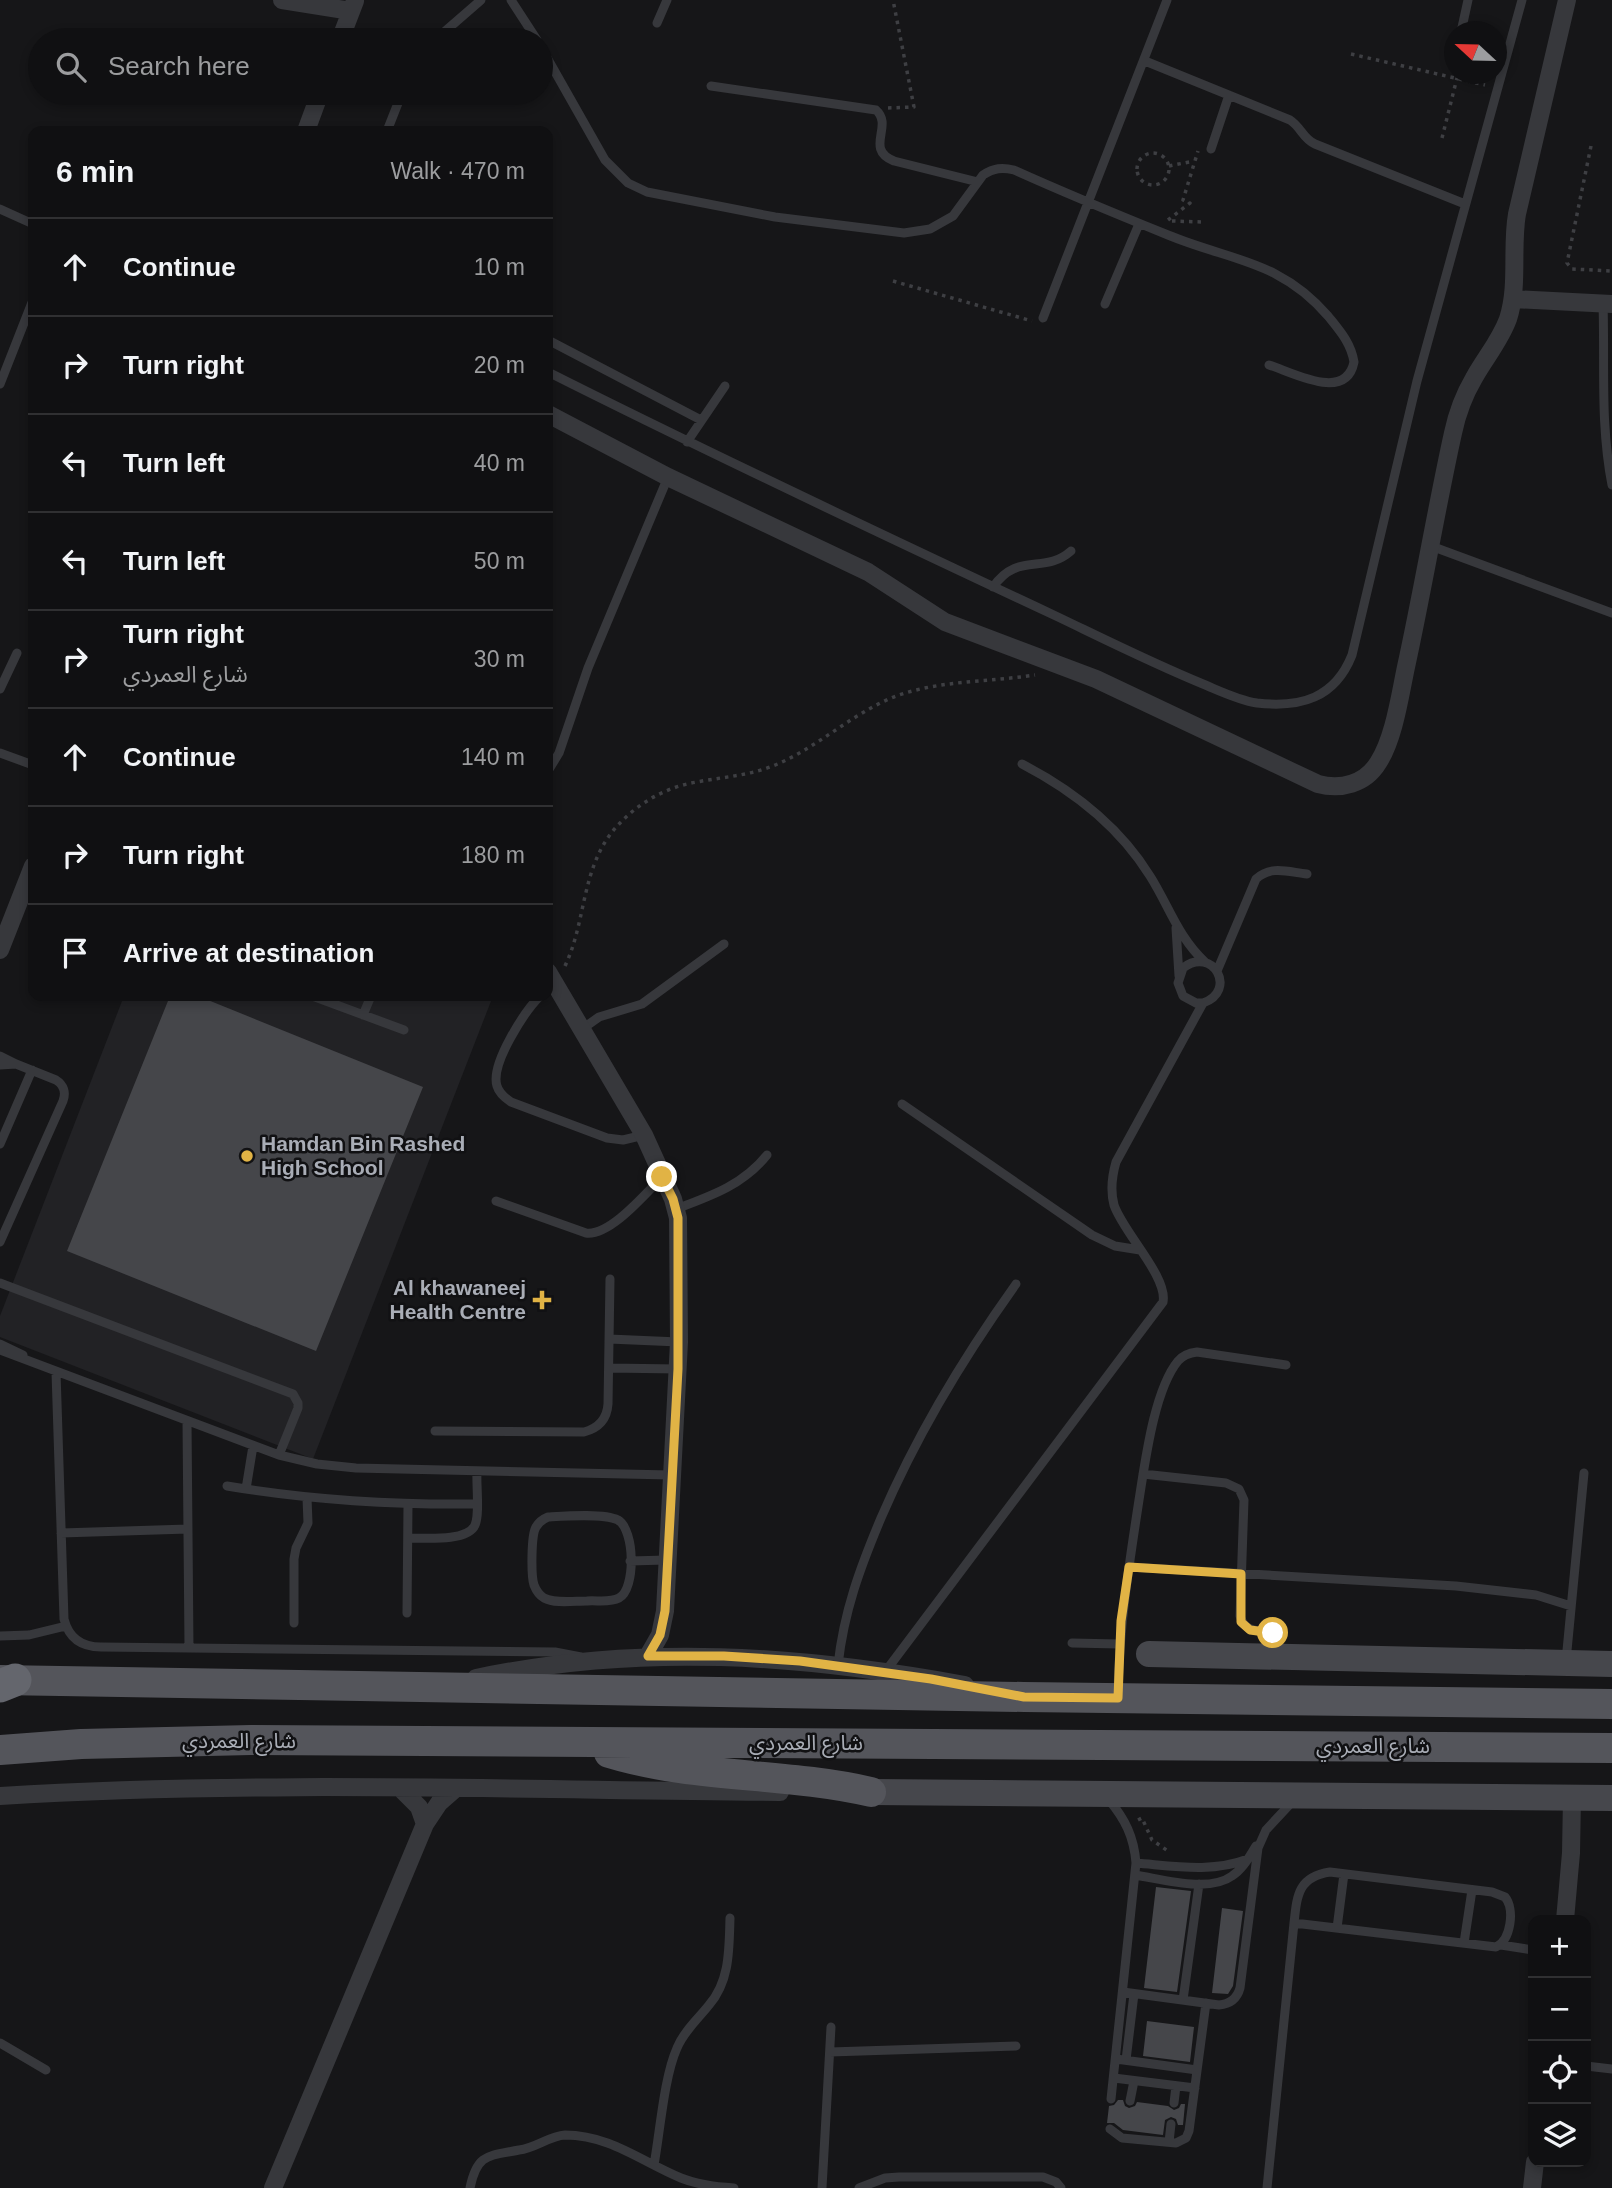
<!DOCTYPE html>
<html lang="en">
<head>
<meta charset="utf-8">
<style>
	:root { --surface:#101012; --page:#19191b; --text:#f1f3f6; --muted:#9c9d9f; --line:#303032 }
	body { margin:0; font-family:Helvetica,"Noto Sans Arabic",sans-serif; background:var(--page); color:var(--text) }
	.controls { position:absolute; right:21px; bottom:21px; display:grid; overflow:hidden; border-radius:14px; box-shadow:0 4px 10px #0003 }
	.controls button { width:63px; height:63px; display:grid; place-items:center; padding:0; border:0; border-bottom:2px solid var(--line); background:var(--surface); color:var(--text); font:35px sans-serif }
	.compass { position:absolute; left:1444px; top:21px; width:63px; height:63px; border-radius:50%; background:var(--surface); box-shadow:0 4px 10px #0003; rotate:292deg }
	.stop { position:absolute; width:21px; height:21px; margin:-16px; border:5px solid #e1b345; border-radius:50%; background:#fff }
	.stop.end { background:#e1b345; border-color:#fff; box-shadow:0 2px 7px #0008 }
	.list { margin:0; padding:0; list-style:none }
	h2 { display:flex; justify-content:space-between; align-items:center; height:91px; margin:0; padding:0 28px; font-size:30px }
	h2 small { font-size:23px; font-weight:400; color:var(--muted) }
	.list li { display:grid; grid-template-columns:46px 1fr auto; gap:21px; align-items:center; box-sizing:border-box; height:98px; padding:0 28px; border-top:2px solid var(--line) }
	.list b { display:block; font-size:26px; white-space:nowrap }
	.list p { margin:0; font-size:23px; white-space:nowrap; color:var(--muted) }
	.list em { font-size:23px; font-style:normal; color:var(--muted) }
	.icon { flex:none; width:38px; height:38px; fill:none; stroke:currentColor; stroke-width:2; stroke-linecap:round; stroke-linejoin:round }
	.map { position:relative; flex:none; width:1612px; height:2188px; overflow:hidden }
	.search { position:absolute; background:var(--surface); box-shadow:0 4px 10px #0003; left:28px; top:28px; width:525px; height:77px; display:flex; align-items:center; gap:18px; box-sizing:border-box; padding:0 24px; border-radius:38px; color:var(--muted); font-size:26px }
	.panel { position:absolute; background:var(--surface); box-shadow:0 4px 10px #0003; left:28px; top:126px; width:525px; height:875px; border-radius:14px }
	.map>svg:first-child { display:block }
	.built { fill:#222225 }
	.building { fill:#45464a }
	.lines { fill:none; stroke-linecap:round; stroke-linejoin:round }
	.path { stroke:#3e3f43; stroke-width:3.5; stroke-dasharray:3.5 5; stroke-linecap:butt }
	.lane { stroke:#37383c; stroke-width:9 }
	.street { stroke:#37383c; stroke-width:18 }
	.secondary { stroke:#46474c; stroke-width:26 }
	.primary { stroke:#54555b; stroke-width:30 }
	.highway { stroke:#64666d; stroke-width:33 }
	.route { stroke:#e1b345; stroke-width:9 }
	.poi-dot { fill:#e1b345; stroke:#111113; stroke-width:2.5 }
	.labels { text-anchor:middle; stroke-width:5; stroke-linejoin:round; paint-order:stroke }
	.poi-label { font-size:21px; font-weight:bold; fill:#a9adb6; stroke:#111113; text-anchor:start }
	.street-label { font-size:21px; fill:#a9adb6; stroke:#111113 }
</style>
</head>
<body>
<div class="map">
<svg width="1612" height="2188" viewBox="0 0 1612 2188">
	<rect width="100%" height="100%" fill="#161618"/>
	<!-- built -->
	<path class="built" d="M124,996H493L313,1459L0,1337V1316Z"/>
	<!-- building -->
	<path class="building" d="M170,996H198L423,1087L316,1351L67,1251Z
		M1156,1887L1191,1891L1177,1992L1144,1988Z
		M1222,1908L1243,1911L1233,1986L1228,1994L1212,1993Z
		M1147,2021L1194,2027L1190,2062L1143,2056Z
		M1118,2100H1123L1125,2106L1129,2108L1135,2106L1137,2102L1168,2106L1174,2110L1179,2108L1181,2104H1185L1183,2125H1178L1176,2119L1171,2117L1165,2120L1163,2135L1123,2130L1114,2123H1107L1109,2106L1114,2105Z"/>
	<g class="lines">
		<!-- path -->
		<path class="path" d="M1351,54L1485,85
			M888,108L914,107L893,0
			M1442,138L1457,78
			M1591,146L1567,263L1572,269L1612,271
			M1137 169a16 16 0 1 1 32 0a16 16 0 1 1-32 0Z
			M1169,166L1194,161
			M1168,220L1190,203L1183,200L1198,151
			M1172,221L1203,222
			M893,281L1032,321
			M565,966C586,922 581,872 612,832C633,806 664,787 697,782C722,777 746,776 770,767C816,750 852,712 899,695C943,680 990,682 1035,675
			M1138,1820L1142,1818L1152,1840L1168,1851"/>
		<!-- lane -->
		<path class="lane" d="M511,0L537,40
			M657,23L667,0
			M1461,32L1468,0
			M435,40L481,0
			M541,47L605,160L628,183L647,192L775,217L904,233L930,229L953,216L983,175C994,168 1002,167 1014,170C1065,193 1116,214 1168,235C1231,261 1280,260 1328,316C1340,331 1351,343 1354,362C1346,402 1294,373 1269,365
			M1145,61L1290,120C1301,127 1303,139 1315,144L1465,204
			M711,86L876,110C894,126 864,149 894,161L978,182
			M387,131L402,93
			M1211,149L1229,95
			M0,209L33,224
			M1603,303C1605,366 1600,423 1612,485
			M1105,304L1139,224
			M1043,318L1167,0
			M548,340L701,420
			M548,372C717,457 887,537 1058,617C1106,640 1154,664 1203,684C1220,691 1238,700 1257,703C1301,708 1335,698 1352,655L1417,381L1522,0
			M0,384L33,300
			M687,442L725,386
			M1431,546L1612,613
			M993,587C1018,551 1044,575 1071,551
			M0,689L17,653
			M0,753L33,765
			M1022,764C1074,791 1119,826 1150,876C1169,906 1178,937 1205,962
			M548,771L559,753L588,668L668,477
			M1176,928L1179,976
			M1217,971L1256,879C1271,865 1288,872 1307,874
			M540,996C525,1011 490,1064 497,1086C499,1093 505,1098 511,1102L607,1138L623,1140L644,1135
			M315,997L404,1030
			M363,1015L371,996
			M582,1029L599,1017L642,1004L724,944
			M0,1056L16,1064L56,1080C64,1085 66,1093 63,1101L0,1242
			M0,1065L16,1064
			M902,1104L1092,1235L1115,1246L1140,1250
			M0,1144L32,1070
			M496,1201L586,1233C610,1236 645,1194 662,1177
			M676,1209C711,1196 743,1185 767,1155
			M0,1283L293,1394L298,1403V1408L279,1455
			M609,1339L679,1342
			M0,1344L23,1355
			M0,1350L279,1455L317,1464L356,1468L671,1475
			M609,1368L678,1369
			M56,1372L64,1619C69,1639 82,1647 101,1647L555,1652L581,1657
			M187,1421L189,1648
			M435,1431L584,1432C599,1428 607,1419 608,1404L610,1279
			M1143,1474L1226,1483L1239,1489L1244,1500L1240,1616C1246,1635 1261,1629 1276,1635L1281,1655
			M227,1486C311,1500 390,1505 476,1504
			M246,1489L253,1446
			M548,1517C565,1516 604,1513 618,1520C635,1530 636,1589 619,1598C610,1603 596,1600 587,1601C574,1601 555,1604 544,1598C539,1595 536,1590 534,1585C531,1576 531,1535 536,1527C539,1522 543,1519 548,1517Z
			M61,1533L188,1529
			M408,1538C424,1538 468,1542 475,1525C480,1514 476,1484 477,1471
			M630,1561L666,1560
			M1129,1567L1456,1586L1536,1595L1571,1606
			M407,1613L408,1505
			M294,1623V1559L296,1548L308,1523L307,1498
			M0,1636L29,1635L66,1626
			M1072,1643L1119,1644
			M1566,1661L1584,1473
			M838,1665C844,1611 860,1568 881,1518C917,1434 963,1358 1016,1284
			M885,1672L1163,1302C1168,1277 1123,1232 1114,1205C1110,1190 1112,1176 1116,1162L1203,1003C1238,991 1213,945 1183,968L1178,983L1183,996L1196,1003H1203
			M1118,1693C1119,1628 1129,1565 1139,1500C1145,1463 1154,1390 1178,1361C1183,1355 1189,1353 1197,1352L1286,1365
			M1109,1800C1125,1819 1134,1837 1136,1863L1111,2099
			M1136,1863C1174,1866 1212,1873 1248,1859
			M1135,1875C1162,1879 1209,1893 1232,1876C1243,1869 1249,1857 1256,1846
			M1337,1928L1344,1874
			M1464,1943L1472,1890
			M1501,1945L1533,1950
			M1123,1992L1219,2005C1230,2004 1237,1999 1240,1988L1258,1848L1266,1830L1293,1801
			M1183,2000L1199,1884
			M0,2043L46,2070
			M830,2052L1016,2046
			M1116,2059L1197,2070
			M1126,2060L1134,1994
			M1586,2066L1612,2069
			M1114,2078L1195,2088
			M1130,2101L1134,2081
			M1174,2103L1176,2086
			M1110,2129L1122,2138L1176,2143L1186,2138L1189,2131L1206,2003
			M1169,2142L1171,2124
			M654,2165C660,2132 664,2077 677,2048C684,2031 698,2019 709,2005C730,1981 729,1949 730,1918
			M470,2188C477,2153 489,2156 519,2150C536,2148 549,2136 565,2135C610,2135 642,2162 681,2178C698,2185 716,2187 734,2188
			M822,2188L831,2027
			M859,2188L885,2178L899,2177H1043L1056,2182L1061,2188
			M1267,2188L1294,1923C1297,1895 1298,1877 1330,1872L1492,1892L1505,1897C1515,1909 1511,1940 1496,1947L1294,1923"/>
		<!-- street -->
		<path class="street" d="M282,0L351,11
			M340,40L355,1
			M306,131L320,93
			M1513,299L1612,304
			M548,414L668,477L868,572L945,622L1096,679L1318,784C1341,790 1365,784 1378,763C1394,739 1400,695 1406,667C1423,589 1436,510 1453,433C1457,414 1464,395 1474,378C1485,358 1500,341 1508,319C1519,285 1511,248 1517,214L1567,0
			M0,950L33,866
			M548,972L644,1135L673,1199L678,1218L679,1342L665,1611L660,1635L648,1656
			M476,1678C641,1643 800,1655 965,1685
			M401,1789L419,1807L425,1824
			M0,1796C259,1780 520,1790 780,1792
			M1565,1920L1571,1853L1572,1797
			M273,2188L425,1824L439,1803L455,1789
			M1532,2188L1535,2162"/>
		<!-- secondary -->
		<path class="secondary" d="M1149,1654L1612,1664
			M871,1792L1612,1798"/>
		<!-- primary -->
		<path class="primary" d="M0,1680L1024,1697L1612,1704
			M0,1750L81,1744L251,1740L1612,1748
			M609,1753C694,1779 785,1772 871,1792"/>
		<!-- highway -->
		<path class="highway" d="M0,1686L15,1680"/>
	</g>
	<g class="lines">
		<!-- route -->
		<path class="route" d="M662,1177L673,1199L678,1218V1369L665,1611L660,1635L648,1656H724L800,1661L931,1679L1024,1697L1118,1698L1121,1621L1129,1567L1241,1574V1622L1250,1630L1273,1633"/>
	</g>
	<!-- markers -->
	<g class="poi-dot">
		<circle cx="247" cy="1156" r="7"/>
		<path d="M538.5 1289.5h7v7h7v7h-7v7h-7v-7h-7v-7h7z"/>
	</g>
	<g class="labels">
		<!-- poi labels -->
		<g class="poi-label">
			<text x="261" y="1151">Hamdan Bin Rashed<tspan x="261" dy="24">High School</tspan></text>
			<text x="526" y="1295" text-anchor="end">Al khawaneej<tspan x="526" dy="24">Health Centre</tspan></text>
		</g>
		<!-- street labels -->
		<g class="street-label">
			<text x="239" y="1748">شارع العمردي</text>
			<text x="806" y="1750">شارع العمردي</text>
			<text x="1373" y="1753">شارع العمردي</text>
		</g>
	</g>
</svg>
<div class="controls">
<button>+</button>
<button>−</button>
<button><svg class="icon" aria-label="locate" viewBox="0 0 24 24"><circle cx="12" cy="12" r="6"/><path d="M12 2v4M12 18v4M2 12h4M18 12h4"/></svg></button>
<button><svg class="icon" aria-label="layers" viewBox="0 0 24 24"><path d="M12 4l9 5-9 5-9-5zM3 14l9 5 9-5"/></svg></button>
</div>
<svg class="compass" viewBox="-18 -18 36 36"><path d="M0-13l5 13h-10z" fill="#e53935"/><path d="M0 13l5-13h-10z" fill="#9c9d9f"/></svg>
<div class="stop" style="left:1273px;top:1633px"></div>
<div class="stop end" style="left:662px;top:1177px"></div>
<div class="search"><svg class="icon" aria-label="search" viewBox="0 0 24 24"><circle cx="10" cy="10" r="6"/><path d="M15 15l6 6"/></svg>Search here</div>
<section class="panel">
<h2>6 min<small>Walk · 470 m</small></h2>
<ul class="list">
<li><svg class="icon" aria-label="ahead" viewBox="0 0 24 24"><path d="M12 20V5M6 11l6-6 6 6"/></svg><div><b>Continue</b></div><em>10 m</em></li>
<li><svg class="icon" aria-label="right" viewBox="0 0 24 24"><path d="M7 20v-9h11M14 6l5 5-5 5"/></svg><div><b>Turn right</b></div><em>20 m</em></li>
<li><svg class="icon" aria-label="left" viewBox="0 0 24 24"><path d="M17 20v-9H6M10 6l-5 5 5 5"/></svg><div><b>Turn left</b></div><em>40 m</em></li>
<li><svg class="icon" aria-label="left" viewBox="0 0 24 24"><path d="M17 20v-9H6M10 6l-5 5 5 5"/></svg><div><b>Turn left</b></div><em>50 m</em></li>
<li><svg class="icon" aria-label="right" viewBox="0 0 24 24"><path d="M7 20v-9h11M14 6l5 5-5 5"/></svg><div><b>Turn right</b><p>شارع العمردي</p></div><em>30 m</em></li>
<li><svg class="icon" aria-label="ahead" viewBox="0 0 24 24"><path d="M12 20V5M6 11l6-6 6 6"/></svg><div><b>Continue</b></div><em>140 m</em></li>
<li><svg class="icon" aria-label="right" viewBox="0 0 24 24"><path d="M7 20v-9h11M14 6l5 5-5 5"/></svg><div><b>Turn right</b></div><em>180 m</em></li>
<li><svg class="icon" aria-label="arrive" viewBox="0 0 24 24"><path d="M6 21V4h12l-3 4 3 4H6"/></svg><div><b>Arrive at destination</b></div></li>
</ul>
</section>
</div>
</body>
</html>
